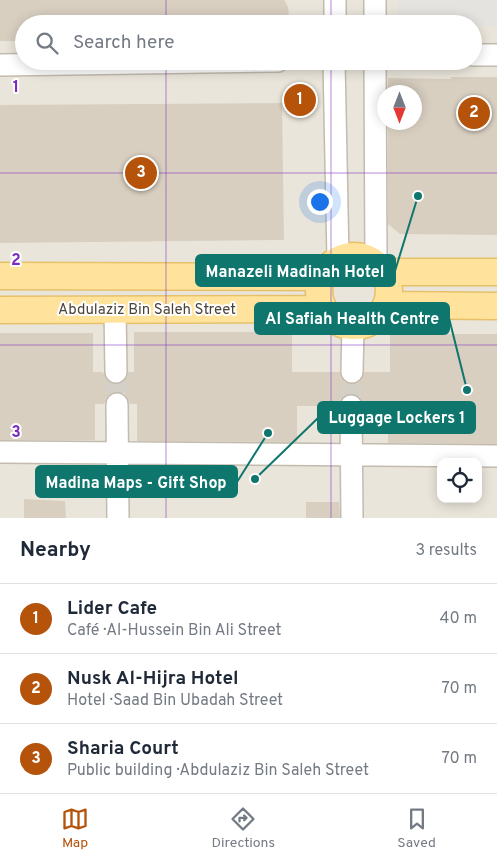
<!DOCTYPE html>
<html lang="en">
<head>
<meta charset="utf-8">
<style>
	:root { --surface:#fff; --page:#f6f6f7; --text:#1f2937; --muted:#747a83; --line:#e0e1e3; --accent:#b45309 }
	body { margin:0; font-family:Overpass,sans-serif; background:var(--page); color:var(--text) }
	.controls { position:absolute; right:15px; bottom:15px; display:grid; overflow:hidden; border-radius:10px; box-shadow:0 2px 12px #0003 }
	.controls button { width:45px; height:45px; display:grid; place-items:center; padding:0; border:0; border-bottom:1px solid var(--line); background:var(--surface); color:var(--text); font:25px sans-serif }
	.compass { position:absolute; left:377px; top:85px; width:45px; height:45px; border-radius:50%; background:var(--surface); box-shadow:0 2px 12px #0003; rotate:180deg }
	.you { position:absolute; left:319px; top:201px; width:18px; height:18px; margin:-12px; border:4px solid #fff; border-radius:50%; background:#1a73e8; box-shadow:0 0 0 8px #1a73e833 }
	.badge { display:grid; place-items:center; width:32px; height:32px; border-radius:50%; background:var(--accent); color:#fff; font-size:16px; font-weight:700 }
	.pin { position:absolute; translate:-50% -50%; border:2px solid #fff; box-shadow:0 1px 5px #0006 }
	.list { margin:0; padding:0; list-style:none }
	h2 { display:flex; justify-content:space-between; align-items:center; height:65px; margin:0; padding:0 20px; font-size:21px }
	h2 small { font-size:16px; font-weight:400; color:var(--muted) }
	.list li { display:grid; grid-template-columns:32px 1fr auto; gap:15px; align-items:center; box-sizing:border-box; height:70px; padding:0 20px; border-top:1px solid var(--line) }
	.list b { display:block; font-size:19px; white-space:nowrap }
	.list p { margin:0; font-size:16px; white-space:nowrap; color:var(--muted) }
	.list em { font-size:16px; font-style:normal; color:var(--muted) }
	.icon { flex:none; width:28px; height:28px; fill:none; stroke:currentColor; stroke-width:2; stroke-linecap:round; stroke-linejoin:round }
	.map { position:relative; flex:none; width:497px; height:518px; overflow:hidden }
	.search { position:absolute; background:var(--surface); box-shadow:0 2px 12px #0003; left:15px; right:15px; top:15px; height:55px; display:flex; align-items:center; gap:12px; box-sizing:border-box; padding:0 18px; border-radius:28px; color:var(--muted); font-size:19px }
	.sheet { height:275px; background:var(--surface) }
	nav { display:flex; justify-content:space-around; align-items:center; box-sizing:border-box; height:70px; border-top:1px solid var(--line); background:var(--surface); font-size:14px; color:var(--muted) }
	nav a { display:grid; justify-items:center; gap:2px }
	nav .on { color:var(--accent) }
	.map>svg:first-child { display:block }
	.residential { fill:#eae5da; fill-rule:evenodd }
	.parking { fill:#e5e3e0 }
	.building { fill:#d8cfc1 }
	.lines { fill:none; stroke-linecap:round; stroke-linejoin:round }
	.minor-tunnel { stroke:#d4d0c8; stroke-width:21; stroke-dasharray:21 11; stroke-linecap:butt }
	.minor-casing { stroke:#c2bbae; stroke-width:24 }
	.major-casing { stroke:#e6c16a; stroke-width:29 }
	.minor { stroke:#fff; stroke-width:21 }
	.major { stroke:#ffe39c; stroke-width:26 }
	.grid { fill:none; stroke:#7b2cbf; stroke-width:1; stroke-opacity:0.55 }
	.labels { text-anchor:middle; stroke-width:4; stroke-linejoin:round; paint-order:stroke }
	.street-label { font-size:15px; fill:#4b4439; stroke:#fff }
	.grid-label { font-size:16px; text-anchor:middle; font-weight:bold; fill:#7b2cbf; stroke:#fff; stroke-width:4; stroke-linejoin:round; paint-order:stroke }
	.leader { fill:none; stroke:#0f766e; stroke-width:2 }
	.callout-dot { fill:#0f766e; stroke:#fff; stroke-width:2 }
	.callout { fill:#0f766e; stroke:#0f766e; stroke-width:2 }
	.callout-label { font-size:16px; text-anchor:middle; font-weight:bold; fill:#fff }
</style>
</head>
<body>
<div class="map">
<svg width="497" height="518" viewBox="0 0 497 518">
	<rect width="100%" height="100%" fill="#f6f3ec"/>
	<!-- residential -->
	<path class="residential" d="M0,0H497V518H0ZM24,24H473V61H24ZM384,92H414V122H384ZM441,462H478V499H441Z"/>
	<!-- parking -->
	<path class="parking" d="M398,0H497V26H473V24H405L398,16Z"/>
	<!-- building -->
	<path class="building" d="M0,0H284L288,7L290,24H24V41H0Z
		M451,77H497V235L400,234L388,224V122H414V92H388V78L451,79Z
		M302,92L307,97L306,107H285L295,93Z
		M282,103L284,240L0,243V105Z
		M134,332H292V372H340L341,378L345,382L352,384L358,383L362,379L364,372H390V334H497V444L388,443V406H363L361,399L358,395L351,394L344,396L340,399L339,406H297V442L137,441V404H130L127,397L124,393L117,392L110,394L106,398L104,404H95V440H0V333H93V372H103L106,379L110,383L116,384L123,382L127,378L128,372H134Z
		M24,499L65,501L66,518H24Z
		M306,502H339L340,518H306Z"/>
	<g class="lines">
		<!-- minor-tunnel -->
		<path class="minor-tunnel" d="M116,372L117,404
			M351,406L352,372"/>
		<defs>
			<path id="minor" d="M375,0V24
				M335,24V0
				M473,55H497
				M334,61L338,259
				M375,61L376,263
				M0,65L278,61
				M115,309L116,372
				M352,372L353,326
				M117,404L118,518
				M351,406L352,518
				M0,452L497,456"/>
			<path id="major" d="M319 291a35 35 0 1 1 70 0a35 35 0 1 1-70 0Z
				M384,272H497
				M0,276L322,277
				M387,305L497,306
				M0,310L324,309"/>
		</defs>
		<!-- minor casing -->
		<use href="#minor" class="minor-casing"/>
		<!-- major casing -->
		<use href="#major" class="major-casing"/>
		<!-- minor -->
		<use href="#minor" class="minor"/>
		<!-- major -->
		<use href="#major" class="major"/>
	</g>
	<!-- grid -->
	<path class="grid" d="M166,0V24M331,0V24M166,61V518M331,61V518M0,173H497M0,345H497"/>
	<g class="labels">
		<!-- street labels -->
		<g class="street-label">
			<text x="147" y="314">Abdulaziz Bin Saleh Street</text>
		</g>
	</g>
	<g class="grid-label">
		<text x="16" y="92">1</text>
		<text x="16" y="265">2</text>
		<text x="16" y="437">3</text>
	</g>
	<!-- callouts -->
	<path class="leader" d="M418 196L395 271M467 390L449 318M255 479L318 418M268 433L237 482"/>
	<g class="callout-dot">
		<circle cx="418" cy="196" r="5"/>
		<circle cx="467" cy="390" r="5"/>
		<circle cx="255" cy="479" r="5"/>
		<circle cx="268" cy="433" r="5"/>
	</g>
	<g class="callout">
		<rect x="196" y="255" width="199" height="31" rx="5"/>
		<rect x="255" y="303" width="194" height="31" rx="5"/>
		<rect x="318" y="402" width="157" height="31" rx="5"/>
		<rect x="36" y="466" width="201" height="31" rx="5"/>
	</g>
	<g class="callout-label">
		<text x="295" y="277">Manazeli Madinah Hotel</text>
		<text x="352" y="324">Al Safiah Health Centre</text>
		<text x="397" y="423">Luggage Lockers 1</text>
		<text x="136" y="488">Madina Maps - Gift Shop</text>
	</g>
</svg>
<div class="controls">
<button><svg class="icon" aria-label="locate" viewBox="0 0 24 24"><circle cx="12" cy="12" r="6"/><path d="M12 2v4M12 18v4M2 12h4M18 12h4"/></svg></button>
</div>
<svg class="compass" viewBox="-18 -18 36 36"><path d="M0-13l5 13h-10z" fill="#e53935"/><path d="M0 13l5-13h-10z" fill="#747a83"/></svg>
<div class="you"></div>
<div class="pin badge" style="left:300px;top:100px">1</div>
<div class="pin badge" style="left:474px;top:113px">2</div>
<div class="pin badge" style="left:141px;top:173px">3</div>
<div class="search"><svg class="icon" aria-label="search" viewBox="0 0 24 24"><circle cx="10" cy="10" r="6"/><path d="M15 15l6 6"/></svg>Search here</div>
</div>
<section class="sheet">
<h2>Nearby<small>3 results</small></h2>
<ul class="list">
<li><span class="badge">1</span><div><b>Lider Cafe</b><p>Café · Al-Hussein Bin Ali Street</p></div><em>40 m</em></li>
<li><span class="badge">2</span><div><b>Nusk Al-Hijra Hotel</b><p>Hotel · Saad Bin Ubadah Street</p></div><em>70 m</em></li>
<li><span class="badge">3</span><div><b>Sharia Court</b><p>Public building · Abdulaziz Bin Saleh Street</p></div><em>70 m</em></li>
</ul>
</section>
<nav>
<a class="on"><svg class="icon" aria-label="map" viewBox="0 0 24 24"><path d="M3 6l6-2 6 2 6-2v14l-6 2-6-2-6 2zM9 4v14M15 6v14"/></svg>Map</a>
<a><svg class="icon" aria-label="directions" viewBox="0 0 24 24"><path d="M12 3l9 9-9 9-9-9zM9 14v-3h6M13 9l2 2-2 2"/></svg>Directions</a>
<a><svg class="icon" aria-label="saved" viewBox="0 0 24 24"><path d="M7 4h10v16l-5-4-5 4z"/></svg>Saved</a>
</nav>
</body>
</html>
